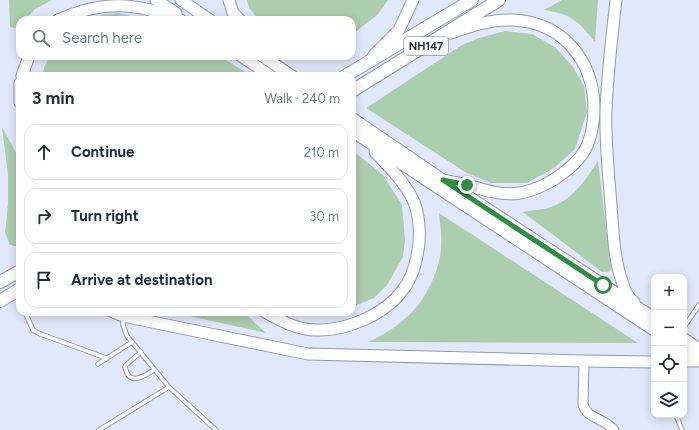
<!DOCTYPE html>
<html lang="en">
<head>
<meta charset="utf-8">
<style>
	:root { --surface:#fff; --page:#f2f2f3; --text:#1f2937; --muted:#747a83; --line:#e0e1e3 }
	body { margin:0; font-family:Figtree,sans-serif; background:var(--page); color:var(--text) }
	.controls { position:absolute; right:12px; bottom:12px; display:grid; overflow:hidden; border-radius:8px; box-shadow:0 2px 10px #0003 }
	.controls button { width:36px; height:36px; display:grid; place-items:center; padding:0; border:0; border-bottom:1px solid var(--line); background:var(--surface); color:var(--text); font:20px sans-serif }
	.stop { position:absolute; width:12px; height:12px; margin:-9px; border:3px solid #2d8e41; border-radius:50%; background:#fff }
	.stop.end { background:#2d8e41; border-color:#fff; box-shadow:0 1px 4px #0008 }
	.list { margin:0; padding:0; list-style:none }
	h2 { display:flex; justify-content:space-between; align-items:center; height:52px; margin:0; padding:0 16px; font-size:17px }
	h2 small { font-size:13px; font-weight:400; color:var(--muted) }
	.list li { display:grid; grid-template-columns:26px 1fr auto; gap:12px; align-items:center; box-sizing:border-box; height:56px; margin:0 8px 8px; padding:0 8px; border:1px solid var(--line); border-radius:12px }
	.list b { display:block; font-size:15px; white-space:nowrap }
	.list em { font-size:13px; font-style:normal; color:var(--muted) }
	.icon { flex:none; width:22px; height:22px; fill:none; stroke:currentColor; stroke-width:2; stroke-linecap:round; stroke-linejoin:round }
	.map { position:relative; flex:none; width:699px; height:430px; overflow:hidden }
	.search { position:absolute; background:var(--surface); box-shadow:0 2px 10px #0003; left:16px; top:16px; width:340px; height:44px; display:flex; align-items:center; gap:10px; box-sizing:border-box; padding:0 14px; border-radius:12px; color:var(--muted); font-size:15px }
	.panel { position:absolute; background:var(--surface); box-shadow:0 2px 10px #0003; left:16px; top:72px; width:340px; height:244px; border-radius:12px }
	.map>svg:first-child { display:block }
	.green { fill:#adcdaf }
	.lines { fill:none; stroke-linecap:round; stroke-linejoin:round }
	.service-casing { stroke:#9299b0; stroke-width:5.5 }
	.tertiary-casing { stroke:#9299b0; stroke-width:11 }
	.primary-casing { stroke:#9299b0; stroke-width:13 }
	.trunk-casing { stroke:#9299b0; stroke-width:14 }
	.service { stroke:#fff; stroke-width:3.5 }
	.tertiary { stroke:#fff; stroke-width:9 }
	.primary { stroke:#fff; stroke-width:11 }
	.trunk { stroke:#fff; stroke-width:12 }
	.route { stroke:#2d8e41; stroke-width:5 }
	.labels { text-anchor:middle; stroke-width:4; stroke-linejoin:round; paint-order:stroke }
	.shield { fill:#fff; stroke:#686a70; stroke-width:1 }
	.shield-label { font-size:11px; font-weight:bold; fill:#272a33 }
</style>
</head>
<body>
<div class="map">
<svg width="699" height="430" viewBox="0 0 699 430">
	<rect width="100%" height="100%" fill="#e2e8fc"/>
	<!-- green -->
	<path class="green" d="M9,0H52L35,9L25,20H20V25L16,28L10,27Z
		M247,0H388L378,14L352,35V20H259L249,8Z
		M562,0H598L595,42C578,21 572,14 544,10Z
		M118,13L147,20H87L102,15Z
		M505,31L532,34L555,47L573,67L584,86L587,112L575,149L554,168L527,183H491L465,172L366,108L462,45L479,38Z
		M50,56H219L252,76H42L45,65Z
		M2,127L20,160V247L10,245L5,233L8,204V174Z
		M352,150L383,175L402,205L405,240L403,257L387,285L374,298L352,307Z
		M598,161L611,270L607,272H602L523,212C533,210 545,210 554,206C575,197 586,179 598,161Z
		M439,213L638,343L368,342C384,335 401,324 413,311C427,297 441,266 441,247C442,235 440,224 439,213Z
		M171,312H243L266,333Z"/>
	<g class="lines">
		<defs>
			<path id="service" d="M25,312L33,330L38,333L106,358
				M123,318V325L127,336L169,387L216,430
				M684,327L699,305
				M141,352L126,365L125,367C129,387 144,376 154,370
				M98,364L132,342
				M676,415L682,430
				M99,430L169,387"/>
			<path id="tertiary" d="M584,361L583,404C586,419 605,418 614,430"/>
			<path id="primary" d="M156,0L176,13
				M181,0L210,20
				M229,0L233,13L240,20
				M616,0C612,37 607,75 606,112C605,144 609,175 611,206C613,231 614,262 623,284C625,291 628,298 634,302
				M58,20C103,0 135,2 181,20
				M374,55L399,30L413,0
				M241,56L271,76
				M262,56L292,76
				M22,76L29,56
				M20,83V103
				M352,118L443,180L654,318
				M352,131L654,330
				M443,180C451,182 459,183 467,185C485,190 501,196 520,193C532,191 543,186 553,180C567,171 580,161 587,146C592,134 594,120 594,107C593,59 562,22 512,20C491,19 471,26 451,33
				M113,312L123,316L308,354L584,361L654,362
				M265,312C281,321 298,330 316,330C346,331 384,315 402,291C413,278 417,260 419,243C420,229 419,215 414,202C405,182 389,167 375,152
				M684,339L699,349
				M684,350L699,360
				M684,361H699"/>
			<path id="trunk" d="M345,76L472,0
				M352,91L499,0
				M0,282L20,271
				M0,301L20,289"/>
		</defs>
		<!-- service casing -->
		<use href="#service" class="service-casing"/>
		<!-- tertiary casing -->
		<use href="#tertiary" class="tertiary-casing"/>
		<!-- primary casing -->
		<use href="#primary" class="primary-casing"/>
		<!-- trunk casing -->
		<use href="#trunk" class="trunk-casing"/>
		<!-- service -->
		<use href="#service" class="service"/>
		<!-- tertiary -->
		<use href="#tertiary" class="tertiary"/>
		<!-- primary -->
		<use href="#primary" class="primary"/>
		<!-- trunk -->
		<use href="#trunk" class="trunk"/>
	</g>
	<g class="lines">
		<!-- route -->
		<path class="route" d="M467,185L443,180L603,285"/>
	</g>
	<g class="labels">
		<!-- shield labels -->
		<rect class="shield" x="404" y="37" width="44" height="18" rx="3"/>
		<g class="shield-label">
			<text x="426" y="50">NH147</text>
		</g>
	</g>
</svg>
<div class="controls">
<button>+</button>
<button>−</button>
<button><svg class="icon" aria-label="locate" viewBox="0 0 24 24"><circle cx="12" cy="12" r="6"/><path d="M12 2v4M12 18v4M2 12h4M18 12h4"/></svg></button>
<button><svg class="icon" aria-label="layers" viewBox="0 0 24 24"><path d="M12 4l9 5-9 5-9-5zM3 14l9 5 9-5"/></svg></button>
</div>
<div class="stop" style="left:603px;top:285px"></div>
<div class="stop end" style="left:467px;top:185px"></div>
<div class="search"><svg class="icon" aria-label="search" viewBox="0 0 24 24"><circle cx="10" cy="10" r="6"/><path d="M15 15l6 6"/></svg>Search here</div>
<section class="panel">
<h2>3 min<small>Walk · 240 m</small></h2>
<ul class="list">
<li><svg class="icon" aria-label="ahead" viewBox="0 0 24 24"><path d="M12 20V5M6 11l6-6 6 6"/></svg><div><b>Continue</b></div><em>210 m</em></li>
<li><svg class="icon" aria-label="right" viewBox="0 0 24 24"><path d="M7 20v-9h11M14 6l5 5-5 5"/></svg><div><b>Turn right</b></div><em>30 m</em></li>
<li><svg class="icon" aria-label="arrive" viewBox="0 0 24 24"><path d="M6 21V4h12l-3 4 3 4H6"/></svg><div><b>Arrive at destination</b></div></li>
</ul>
</section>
</div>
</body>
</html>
